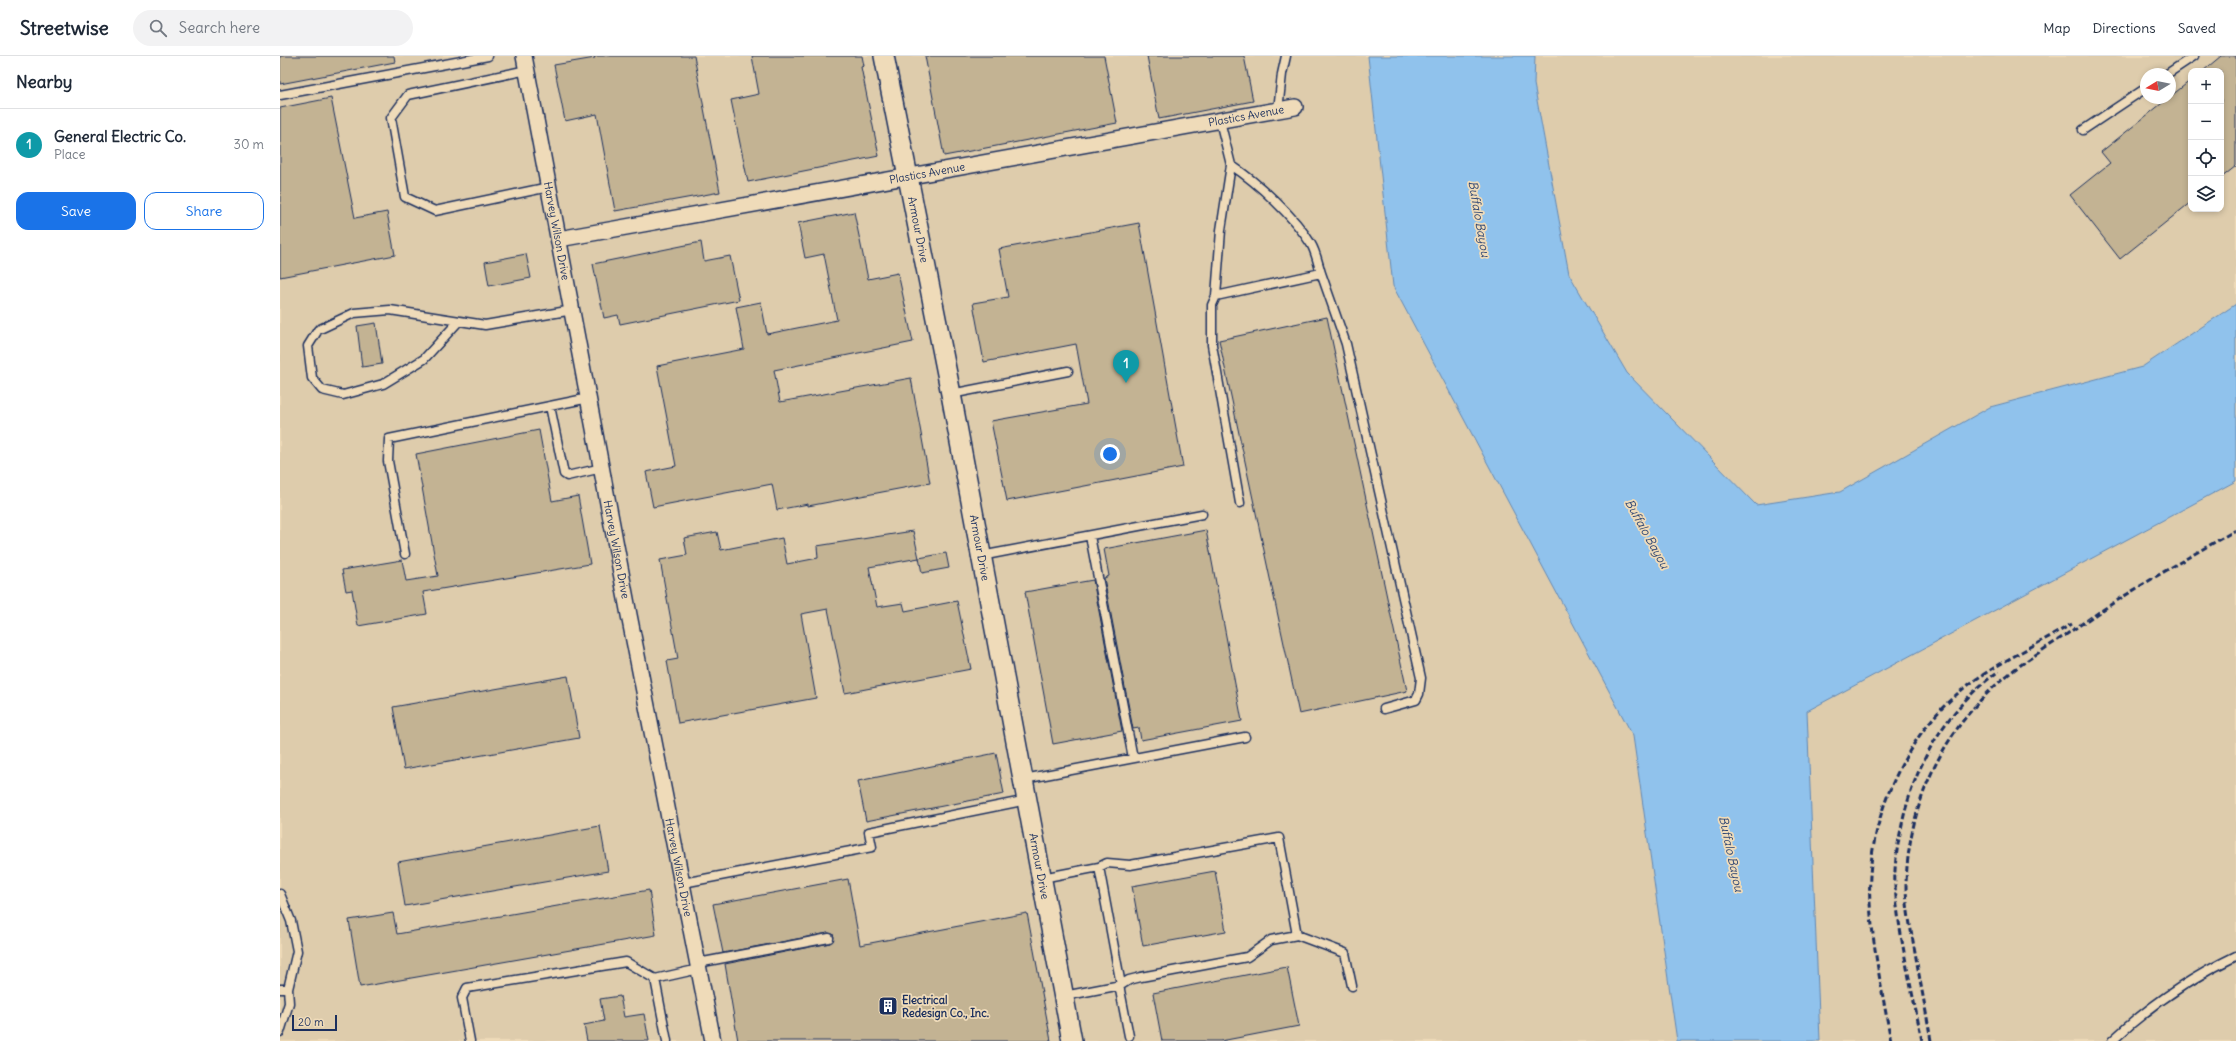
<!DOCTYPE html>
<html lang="en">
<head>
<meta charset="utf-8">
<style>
	:root { --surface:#fff; --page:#f2f2f3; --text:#1f2937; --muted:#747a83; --line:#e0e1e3; --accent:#1a73e8 }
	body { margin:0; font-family:Delius,sans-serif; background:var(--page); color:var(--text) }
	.controls { position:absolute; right:12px; top:12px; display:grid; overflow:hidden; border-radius:8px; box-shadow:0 2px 6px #0003 }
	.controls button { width:36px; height:36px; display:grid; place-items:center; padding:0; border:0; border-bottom:1px solid var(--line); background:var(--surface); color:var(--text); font:20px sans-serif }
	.compass { position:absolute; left:1860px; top:12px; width:36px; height:36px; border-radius:50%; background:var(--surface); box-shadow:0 2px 6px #0003; rotate:260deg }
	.scale { position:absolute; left:12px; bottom:10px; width:45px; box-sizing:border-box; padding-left:4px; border:2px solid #1b2f5e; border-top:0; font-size:11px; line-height:14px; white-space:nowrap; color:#1b2f5e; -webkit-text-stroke:3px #efdbb9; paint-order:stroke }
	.you { position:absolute; left:830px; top:398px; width:14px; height:14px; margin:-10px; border:3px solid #fff; border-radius:50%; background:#1a73e8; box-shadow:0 0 0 6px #1a73e833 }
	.badge { display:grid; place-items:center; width:26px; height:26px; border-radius:50%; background:var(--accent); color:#fff; font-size:13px; font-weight:700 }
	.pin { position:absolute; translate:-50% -33px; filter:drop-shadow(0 1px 2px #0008) }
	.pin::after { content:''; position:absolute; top:21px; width:14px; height:12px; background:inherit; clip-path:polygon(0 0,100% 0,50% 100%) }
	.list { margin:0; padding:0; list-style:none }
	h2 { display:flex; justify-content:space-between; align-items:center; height:52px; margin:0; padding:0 16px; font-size:17px }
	h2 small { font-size:13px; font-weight:400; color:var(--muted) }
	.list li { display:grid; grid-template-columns:26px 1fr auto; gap:12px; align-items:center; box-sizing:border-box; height:72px; padding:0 16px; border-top:1px solid var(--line) }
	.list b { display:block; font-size:15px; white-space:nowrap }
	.list p { margin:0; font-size:13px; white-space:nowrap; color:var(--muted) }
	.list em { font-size:13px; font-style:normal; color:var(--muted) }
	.actions { display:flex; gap:8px; padding:12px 16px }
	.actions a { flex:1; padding:9px 0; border:1px solid var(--accent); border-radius:12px; text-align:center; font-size:14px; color:var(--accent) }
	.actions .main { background:var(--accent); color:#fff }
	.icon { flex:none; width:22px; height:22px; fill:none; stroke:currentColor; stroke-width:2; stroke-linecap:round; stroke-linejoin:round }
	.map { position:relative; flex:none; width:1956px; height:985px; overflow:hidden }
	header { display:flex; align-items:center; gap:24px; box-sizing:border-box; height:56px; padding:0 20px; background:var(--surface); border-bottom:1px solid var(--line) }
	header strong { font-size:19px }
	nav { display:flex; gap:22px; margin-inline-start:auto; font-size:14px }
	.search { width:280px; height:36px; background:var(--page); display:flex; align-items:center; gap:10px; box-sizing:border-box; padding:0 14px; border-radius:22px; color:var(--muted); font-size:15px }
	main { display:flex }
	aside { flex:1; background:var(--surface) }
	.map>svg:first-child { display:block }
	.built { fill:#deccac; fill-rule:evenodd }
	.water { fill:#90c2ec; stroke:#6187b3 }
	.building { fill:#c3b393; stroke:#1b2f5e }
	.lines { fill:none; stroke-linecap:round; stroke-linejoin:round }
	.service-casing { stroke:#1b2f5e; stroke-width:11 }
	.minor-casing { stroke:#1b2f5e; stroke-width:18 }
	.tertiary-casing { stroke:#1b2f5e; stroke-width:22 }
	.service { stroke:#efdbb9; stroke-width:8 }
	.minor { stroke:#efdbb9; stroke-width:15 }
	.tertiary { stroke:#efdbb9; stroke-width:19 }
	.rail { stroke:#1b2f5e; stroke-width:3; stroke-dasharray:6 3; stroke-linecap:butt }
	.labels { text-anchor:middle; stroke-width:3.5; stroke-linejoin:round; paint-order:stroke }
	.street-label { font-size:11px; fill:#1b2f5e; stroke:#efdbb9 }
	.poi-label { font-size:11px; font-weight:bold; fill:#1b2f5e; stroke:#efdbb9; text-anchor:start }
	.water-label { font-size:12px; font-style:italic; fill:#2d4573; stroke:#efdbb9 }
</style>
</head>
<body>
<header>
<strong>Streetwise</strong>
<div class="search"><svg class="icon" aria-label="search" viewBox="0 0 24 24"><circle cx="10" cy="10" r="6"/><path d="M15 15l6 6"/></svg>Search here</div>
<nav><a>Map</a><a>Directions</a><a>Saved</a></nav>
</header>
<main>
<aside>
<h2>Nearby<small></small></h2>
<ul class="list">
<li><span class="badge" style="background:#0f9aa8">1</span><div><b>General Electric Co.</b><p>Place</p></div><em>30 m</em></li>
</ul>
<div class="actions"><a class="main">Save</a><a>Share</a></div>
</aside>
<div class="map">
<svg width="1956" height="985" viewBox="0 0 1956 985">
	<rect width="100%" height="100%" fill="#efdbb9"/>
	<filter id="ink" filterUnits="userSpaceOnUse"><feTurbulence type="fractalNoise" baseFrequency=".025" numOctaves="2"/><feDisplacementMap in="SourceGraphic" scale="8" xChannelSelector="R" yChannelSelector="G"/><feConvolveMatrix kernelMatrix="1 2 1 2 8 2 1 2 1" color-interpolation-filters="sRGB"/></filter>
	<g filter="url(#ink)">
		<!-- built -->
		<path class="built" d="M0,0H1088L1113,230L1353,680L1397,985H0Z
			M1255,0H1956V248L1862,311L1710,351L1560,436L1476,449L1347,317L1289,218L1254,28ZM1911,15H1941V153H1911ZM1866,18H1890V42H1866Z
			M1956,425V985H1540L1527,655Z"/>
		<!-- water -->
		<path class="water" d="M1088,0H1255L1254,28L1289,218L1347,317L1476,449L1560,436L1710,351L1862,311L1956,248V425L1527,655L1540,985H1397L1353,680L1113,230Z"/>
		<!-- building -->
		<path class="building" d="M0,0H114L115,6L0,28Z
			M314,0H414L440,136L335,155L317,58L285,65L274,9L315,2Z
			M472,0H582L584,10L581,11L599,100L468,126L451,44L479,38Z
			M645,0H824L837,67L664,100Z
			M867,0H964L973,45L879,63Z
			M1941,0H1956V110L1941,122V15H1923Z
			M1911,24V146L1840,203L1790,139L1830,107L1821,96Z
			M51,42L75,162L107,156L115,199L0,221V52Z
			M574,156L588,223L618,217L633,286L494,314L500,346L631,322L650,427L528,450V448L497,454L492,428L373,451L366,416L396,410L377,310L464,293L456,251L481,246L487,278L557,264L544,198L525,202L518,167Z
			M859,167L903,411L727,445L711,365L807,348L796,288L704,306L693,247L728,241L719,193Z
			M421,186L424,205L450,200L459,244L340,268L338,259L324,262L313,208Z
			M246,198L251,222L209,230L205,206Z
			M1047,261L1127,635L1019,658L939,284Z
			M96,267L102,308L82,311L77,270Z
			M259,374L272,445L298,440L310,508L143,536L147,558L78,570L72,534L66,535L62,514L122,504L126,525L158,520L136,398Z
			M926,474L962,665L861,684L859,672L853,673L824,522L829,520L824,493Z
			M633,475L639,502L589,511L597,551L623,547L625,555L677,545L691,613L565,637L548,553L521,558L536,642L398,667L387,605L398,603L380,504L407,499L404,482L437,476L441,494L502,482L507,508L538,502L537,490Z
			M666,497L669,512L642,517L639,502Z
			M813,524L842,675L773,688L745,536Z
			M288,620L299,682L124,713L113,651Z
			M716,697L724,738L586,765L578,725Z
			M320,770L328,815L125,850L118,806Z
			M935,815L946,875L863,890L852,830Z
			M568,823L580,889L747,857L771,985H458L445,908L550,887L554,881L553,878L548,877L443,897L433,848Z
			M369,834L376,879L80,931L69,864L113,857L117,878Z
			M1007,911L1019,970L941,985H882L873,937Z
			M340,940L344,961L364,958L369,985H307L304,969L324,965L320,943Z"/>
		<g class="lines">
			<defs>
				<path id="service" d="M247,14L128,39L111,62L125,141L155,155L269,131
					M1887,18L1914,0
					M0,39L208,0
					M998,54L1002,18L1006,0
					M940,65L951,109C978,127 1014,160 1031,188C1036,196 1038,208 1041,217L936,240L941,174L951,109
					M1803,74L1866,32
					M1041,217L1066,288L1141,622L1139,638L1136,644L1104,653
					M936,240L932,249V289L960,447
					M178,266L144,303L103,328L63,339L42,334L32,322L28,290L38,274L74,257L110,254L205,269L293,254
					M671,338L788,315
					M270,350L284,418L287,420L322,412
					M810,480L853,702
					M125,498L108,405L109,383L309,342
					M701,500L922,458
					M744,723L965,681
					M819,811L827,807L850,809L999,782L1017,879L991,884L967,901L861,921L849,924L841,929
					M762,822L819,811L841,929L784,940
					M403,827L592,791L589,776L747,744
					M0,838L11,865L17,895L8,933
					M1017,879L1065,897L1072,930
					M418,907L549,882
					M375,923L419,913
					M839,929L849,980
					M0,933H8L9,947L0,976
					M190,985L182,942L187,932L346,906L375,923L387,985
					M1832,985C1869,950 1910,922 1956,900"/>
				<g id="minor">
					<path id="s1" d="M244,0L349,559L433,985"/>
					<path id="s2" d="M279,183L1015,51"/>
				</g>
				<g id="tertiary">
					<path id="s3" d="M604,0L671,338L792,985"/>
				</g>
			</defs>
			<!-- service casing -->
			<use href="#service" class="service-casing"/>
			<!-- minor casing -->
			<use href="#minor" class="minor-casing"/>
			<!-- tertiary casing -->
			<use href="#tertiary" class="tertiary-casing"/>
			<!-- service -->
			<use href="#service" class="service"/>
			<!-- minor -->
			<use href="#minor" class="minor"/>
			<!-- tertiary -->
			<use href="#tertiary" class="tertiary"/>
			<!-- rail -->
			<path class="rail" d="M1611,985C1603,940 1593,893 1590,847C1585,764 1627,669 1698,622C1728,602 1761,586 1792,568
				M1642,985C1632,934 1619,882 1615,830C1614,811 1617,791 1621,773C1634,708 1666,653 1719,615
				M1651,985C1646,955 1640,925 1635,896C1631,874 1626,851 1626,829C1628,749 1662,674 1724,622C1743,606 1766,592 1787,578C1841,540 1898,507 1956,474"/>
		</g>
	</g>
	<!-- icons -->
	<defs>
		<symbol id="building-square" viewBox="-11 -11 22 22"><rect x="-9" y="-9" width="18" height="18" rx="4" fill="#1b2f5e" stroke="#efdbb9"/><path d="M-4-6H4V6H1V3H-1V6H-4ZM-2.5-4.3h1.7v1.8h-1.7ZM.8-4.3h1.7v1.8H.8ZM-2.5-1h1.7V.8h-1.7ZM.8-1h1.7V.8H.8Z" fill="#fff"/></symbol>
	</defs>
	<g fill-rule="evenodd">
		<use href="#building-square" x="597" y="939" width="22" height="22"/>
	</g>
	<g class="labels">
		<!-- street labels -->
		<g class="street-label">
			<text dy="4" stroke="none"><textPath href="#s2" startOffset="698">Plastics Avenue</textPath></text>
			<text dy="4" stroke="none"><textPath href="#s2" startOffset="374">Plastics Avenue</textPath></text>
			<text dy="4" stroke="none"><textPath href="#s1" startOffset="178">Harvey Wilson Drive</textPath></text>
			<text dy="4" stroke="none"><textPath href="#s3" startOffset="177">Armour Drive</textPath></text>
			<text dy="4" stroke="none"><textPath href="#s3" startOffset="501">Armour Drive</textPath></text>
			<text dy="4" stroke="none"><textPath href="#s1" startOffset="502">Harvey Wilson Drive</textPath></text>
			<text dy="4" stroke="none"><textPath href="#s3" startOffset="825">Armour Drive</textPath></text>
			<text dy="4" stroke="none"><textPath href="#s1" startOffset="826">Harvey Wilson Drive</textPath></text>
		</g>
		<!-- poi labels -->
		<g class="poi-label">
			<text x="622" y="948">Electrical<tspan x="622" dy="13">Redesign Co., Inc.</tspan></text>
		</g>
		<!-- water labels -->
		<g class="water-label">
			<text transform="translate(1199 163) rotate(80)" y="4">Buffalo Bayou</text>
			<text transform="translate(1367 478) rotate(61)" y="4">Buffalo Bayou</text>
			<text transform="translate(1451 798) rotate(78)" y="4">Buffalo Bayou</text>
		</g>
	</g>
</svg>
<div class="controls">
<button>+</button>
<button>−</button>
<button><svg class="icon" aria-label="locate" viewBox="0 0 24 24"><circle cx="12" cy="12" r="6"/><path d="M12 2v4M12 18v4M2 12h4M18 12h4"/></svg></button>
<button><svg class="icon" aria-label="layers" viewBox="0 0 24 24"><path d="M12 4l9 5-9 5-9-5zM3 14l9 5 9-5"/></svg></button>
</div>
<svg class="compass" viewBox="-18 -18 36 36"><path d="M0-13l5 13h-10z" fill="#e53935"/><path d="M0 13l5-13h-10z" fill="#747a83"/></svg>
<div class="scale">20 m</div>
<div class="you"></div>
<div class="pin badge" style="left:846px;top:327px;background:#0f9aa8">1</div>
</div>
</main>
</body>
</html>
